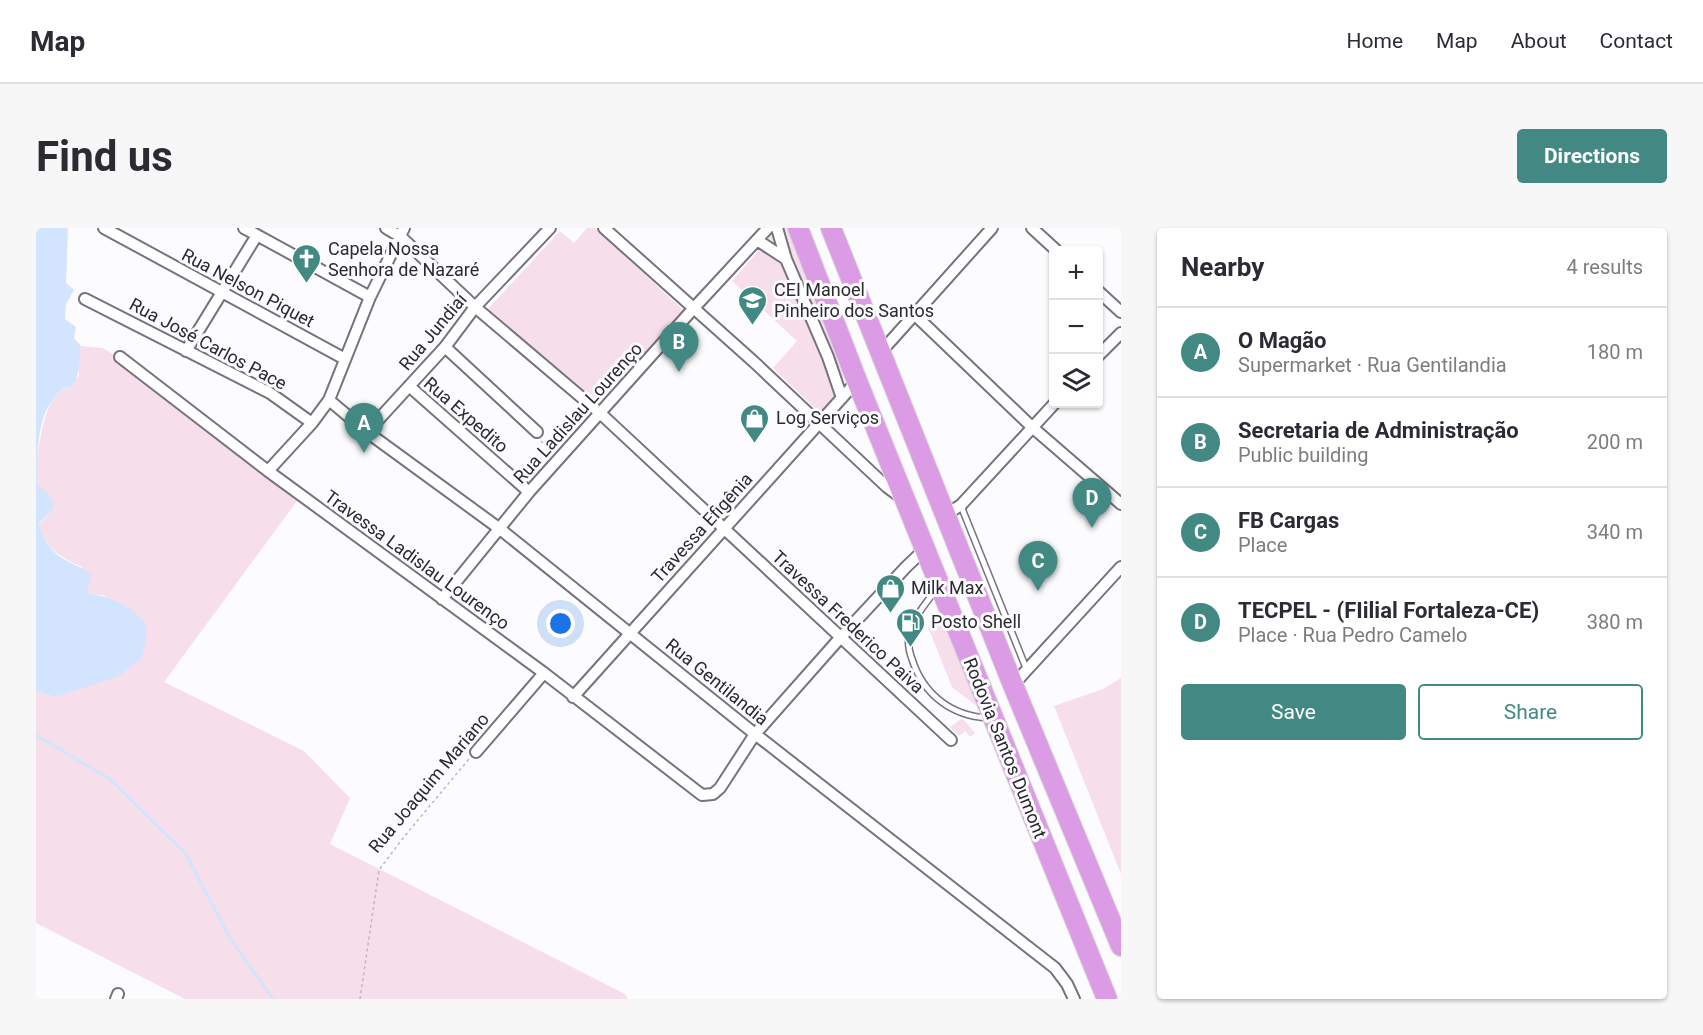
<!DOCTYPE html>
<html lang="en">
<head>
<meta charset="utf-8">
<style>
	:root { --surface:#fff; --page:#f7f7f7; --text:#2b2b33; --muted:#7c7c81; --line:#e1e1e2; --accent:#428984 }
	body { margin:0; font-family:Roboto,sans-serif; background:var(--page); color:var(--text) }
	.controls { position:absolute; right:18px; top:18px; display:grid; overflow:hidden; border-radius:6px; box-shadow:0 2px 4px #0004 }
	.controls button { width:54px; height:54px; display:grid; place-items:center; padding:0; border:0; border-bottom:2px solid var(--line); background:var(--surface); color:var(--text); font:30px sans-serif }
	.you { position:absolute; left:525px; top:396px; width:21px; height:21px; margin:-15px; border:4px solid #fff; border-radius:50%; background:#1a73e8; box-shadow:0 0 0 9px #1a73e833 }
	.badge { display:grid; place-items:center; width:39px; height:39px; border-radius:50%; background:var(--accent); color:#fff; font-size:20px; font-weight:700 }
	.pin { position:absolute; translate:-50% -50px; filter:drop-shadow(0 2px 3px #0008) }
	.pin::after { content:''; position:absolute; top:32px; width:21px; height:18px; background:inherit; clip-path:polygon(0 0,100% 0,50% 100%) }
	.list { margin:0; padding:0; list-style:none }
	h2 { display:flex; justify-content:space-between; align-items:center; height:78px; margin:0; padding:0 24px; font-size:26px }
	h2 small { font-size:20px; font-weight:400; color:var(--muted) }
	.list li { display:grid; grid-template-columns:39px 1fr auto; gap:18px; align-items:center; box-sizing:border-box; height:90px; padding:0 24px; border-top:2px solid var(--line) }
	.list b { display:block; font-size:22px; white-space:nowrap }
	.list p { margin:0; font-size:20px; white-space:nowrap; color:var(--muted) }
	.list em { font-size:20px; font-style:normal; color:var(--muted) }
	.actions { display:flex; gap:12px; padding:18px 24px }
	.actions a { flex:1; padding:14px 0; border:2px solid var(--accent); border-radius:6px; text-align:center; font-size:21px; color:var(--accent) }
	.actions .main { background:var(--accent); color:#fff }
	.icon { flex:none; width:33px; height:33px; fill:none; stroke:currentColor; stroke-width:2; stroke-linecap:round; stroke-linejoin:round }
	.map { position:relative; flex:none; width:1085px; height:771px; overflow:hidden; border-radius:6px }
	header { display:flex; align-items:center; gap:36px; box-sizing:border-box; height:84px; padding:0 30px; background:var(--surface); border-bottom:2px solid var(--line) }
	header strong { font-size:28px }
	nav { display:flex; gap:33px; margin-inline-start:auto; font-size:21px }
	.intro { display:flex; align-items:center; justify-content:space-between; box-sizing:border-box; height:144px; padding:0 36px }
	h1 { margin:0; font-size:42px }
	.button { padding:15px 27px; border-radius:6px; background:var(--accent); color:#fff; font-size:21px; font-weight:700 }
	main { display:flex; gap:36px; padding:0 36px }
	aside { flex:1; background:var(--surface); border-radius:6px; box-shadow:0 2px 4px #0004 }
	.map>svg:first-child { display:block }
	.green { fill:#f7deeb }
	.water { fill:#d3e5fe }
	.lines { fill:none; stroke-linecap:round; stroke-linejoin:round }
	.stream { stroke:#d3e5fe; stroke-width:3 }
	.lane-casing { stroke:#76737d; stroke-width:8 }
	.street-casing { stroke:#76737d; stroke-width:14 }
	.highway-casing { stroke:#d9d9d9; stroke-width:22 }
	.path { stroke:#bbbabc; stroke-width:1.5; stroke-dasharray:3 3; stroke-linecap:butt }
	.lane { stroke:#fff; stroke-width:5 }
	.street { stroke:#fff; stroke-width:10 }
	.highway { stroke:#dc9ce5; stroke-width:20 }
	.labels { text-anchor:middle; stroke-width:6; stroke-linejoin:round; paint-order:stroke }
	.poi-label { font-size:18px; fill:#2b2a2e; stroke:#fcfbfd; text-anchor:start }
	.street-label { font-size:18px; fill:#2b2a2e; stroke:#fcfbfd }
</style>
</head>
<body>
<header>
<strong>Map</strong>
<nav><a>Home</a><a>Map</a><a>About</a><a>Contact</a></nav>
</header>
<div class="intro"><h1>Find us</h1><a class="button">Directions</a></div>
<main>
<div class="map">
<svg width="1085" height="771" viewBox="0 0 1085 771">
	<rect width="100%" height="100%" fill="#fcfbfd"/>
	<!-- green -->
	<path class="green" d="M551,0H559L648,83L562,174L452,81L524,3L538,15Z
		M742,0H751L808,145C803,166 802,172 783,184L737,140L761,113L696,53Z
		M45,118L67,120L78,127L261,273L128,454L268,523L314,570L294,616L589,766L592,771H149L0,695V463L19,469L70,368L51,365L46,339C26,330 7,319 3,296L15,284C11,276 2,265 1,255C0,244 1,229 3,218C10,182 11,171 43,148L42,138Z
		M906,392L910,401L942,479L916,459L892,399L897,395Z
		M1085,450V646L1018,478L1067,461Z
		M925,491L928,492L939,505L934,509L929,503L923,508L914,499Z"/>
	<!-- water -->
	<path class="water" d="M0,0H32L30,55L38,62L30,76L29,91L40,99L38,110L45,118C43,132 44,146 37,158L27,160C22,166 16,172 12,179C1,197 1,235 1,256L15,269L18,278L15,284L3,295C5,309 15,323 26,330C36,337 46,338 55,347L51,365C75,369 95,377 110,396V412L105,431L81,449L19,469L0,463Z"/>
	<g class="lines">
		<!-- stream -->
		<path class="stream" d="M0,507L74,551L149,625L195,712L237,771"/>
		<defs>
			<path id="lane" d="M925,278L990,440
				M901,360C892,373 878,388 874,404C871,413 873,423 876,431C887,466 915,488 952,490"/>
			<path id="street" d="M68,0L309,131
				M208,0L334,69
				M350,0L365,9L439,79L564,185L915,512
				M568,0L718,134L851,259L866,270
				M741,0L750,31L792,129L806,170
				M996,0L1020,22
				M721,12L750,31
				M1062,63L1085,84
				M49,71L234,165L276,195
				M878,86L996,199L1085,276
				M409,119L501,204
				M150,123L221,7
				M844,125L956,0
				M1062,128L1085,105
				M84,129L232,243L508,445L666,567L677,566L684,560L719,506L804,410L870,339L889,321
				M373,158L493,264
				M293,172L331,204L464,301L719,506L1019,740L1031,756L1038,771
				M331,204L409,119L439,79L514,0
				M232,243L276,195L293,172L334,69L368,0
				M909,287L925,277L1018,176
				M406,371L493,264L657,81L732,0
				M977,457L1085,339
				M537,469L821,153
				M440,524L508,445
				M80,771L82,766"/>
			<path id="highway" d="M762,0L821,153L1071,771
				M795,0L977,457L1085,718"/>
		</defs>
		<!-- lane casing -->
		<use href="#lane" class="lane-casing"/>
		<!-- street casing -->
		<use href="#street" class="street-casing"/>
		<!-- highway casing -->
		<use href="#highway" class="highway-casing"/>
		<!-- path -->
		<path class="path" d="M505,213L517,224
			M324,771L343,642L367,610L433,531"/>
		<!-- lane -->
		<use href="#lane" class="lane"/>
		<!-- street -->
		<use href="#street" class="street"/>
		<!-- highway -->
		<use href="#highway" class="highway"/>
	</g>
	<!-- icons -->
	<defs>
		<symbol id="church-pin" viewBox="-11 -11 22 30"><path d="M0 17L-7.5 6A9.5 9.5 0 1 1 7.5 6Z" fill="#428984" stroke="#fcfbfd"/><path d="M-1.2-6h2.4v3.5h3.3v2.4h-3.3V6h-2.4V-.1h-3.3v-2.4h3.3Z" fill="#fff"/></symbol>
		<symbol id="school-pin" viewBox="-11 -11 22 30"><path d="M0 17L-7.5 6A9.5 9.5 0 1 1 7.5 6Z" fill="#428984" stroke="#fcfbfd"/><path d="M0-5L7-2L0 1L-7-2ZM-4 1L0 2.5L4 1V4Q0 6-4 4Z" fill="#fff"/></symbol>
		<symbol id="shop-pin" viewBox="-11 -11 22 30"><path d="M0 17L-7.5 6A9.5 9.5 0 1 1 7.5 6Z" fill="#428984" stroke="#fcfbfd"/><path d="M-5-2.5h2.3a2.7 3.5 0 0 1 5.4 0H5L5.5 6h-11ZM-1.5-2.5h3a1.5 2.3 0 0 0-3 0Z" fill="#fff"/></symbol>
		<symbol id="fuel-pin" viewBox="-11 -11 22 30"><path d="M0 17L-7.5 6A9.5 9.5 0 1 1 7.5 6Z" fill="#428984" stroke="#fcfbfd"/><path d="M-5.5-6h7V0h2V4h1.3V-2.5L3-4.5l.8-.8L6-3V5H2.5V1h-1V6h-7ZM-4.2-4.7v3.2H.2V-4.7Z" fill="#fff"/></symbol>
	</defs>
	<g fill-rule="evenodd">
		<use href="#church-pin" x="254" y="14" width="33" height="45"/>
		<use href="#school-pin" x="700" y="56" width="33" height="45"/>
		<use href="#shop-pin" x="702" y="174" width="33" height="45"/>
		<use href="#shop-pin" x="838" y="344" width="33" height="45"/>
		<use href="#fuel-pin" x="858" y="378" width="33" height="45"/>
	</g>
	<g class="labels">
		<!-- poi labels -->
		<g class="poi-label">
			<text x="292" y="27">Capela Nossa<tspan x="292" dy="21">Senhora de Nazaré</tspan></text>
			<text x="738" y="68">CEI Manoel<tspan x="738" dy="21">Pinheiro dos Santos</tspan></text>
			<text x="740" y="196">Log Serviços</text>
			<text x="875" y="366">Milk Max</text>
			<text x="895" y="400">Posto Shell</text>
		</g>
		<!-- street labels -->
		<g class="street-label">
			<text transform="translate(212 60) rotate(28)" y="6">Rua Nelson Piquet</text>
			<text transform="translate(397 104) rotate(-50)" y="6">Rua Jundiaí</text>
			<text transform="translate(172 116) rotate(28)" y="6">Rua José Carlos Pace</text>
			<text transform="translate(542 185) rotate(-48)" y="6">Rua Ladislau Lourenço</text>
			<text transform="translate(430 187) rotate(41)" y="6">Rua Expedito</text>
			<text transform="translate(666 300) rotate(-48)" y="6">Travessa Efigênia</text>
			<text transform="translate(381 332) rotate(36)" y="6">Travessa Ladislau Lourenço</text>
			<text transform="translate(812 394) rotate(43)" y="6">Travessa Frederico Paiva</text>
			<text transform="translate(681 454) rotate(39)" y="6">Rua Gentilandia</text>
			<text transform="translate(969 520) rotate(68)" y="6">Rodovia Santos Dumont</text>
			<text transform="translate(393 555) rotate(-50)" y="6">Rua Joaquim Mariano</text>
		</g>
	</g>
</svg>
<div class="controls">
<button>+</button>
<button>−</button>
<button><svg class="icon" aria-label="layers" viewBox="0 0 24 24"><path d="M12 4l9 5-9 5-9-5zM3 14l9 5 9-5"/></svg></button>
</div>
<div class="you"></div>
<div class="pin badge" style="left:328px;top:225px">A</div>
<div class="pin badge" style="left:643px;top:144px">B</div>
<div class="pin badge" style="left:1002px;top:363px">C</div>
<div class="pin badge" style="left:1056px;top:300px">D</div>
</div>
<aside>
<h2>Nearby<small>4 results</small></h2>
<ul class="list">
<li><span class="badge">A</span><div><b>O Magão</b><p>Supermarket · Rua Gentilandia</p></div><em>180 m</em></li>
<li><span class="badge">B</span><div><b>Secretaria de Administração</b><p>Public building</p></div><em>200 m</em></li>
<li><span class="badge">C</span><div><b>FB Cargas</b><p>Place</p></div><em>340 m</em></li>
<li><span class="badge">D</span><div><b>TECPEL - (FIilial Fortaleza-CE)</b><p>Place · Rua Pedro Camelo</p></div><em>380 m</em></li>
</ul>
<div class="actions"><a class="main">Save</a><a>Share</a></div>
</aside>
</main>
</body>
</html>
